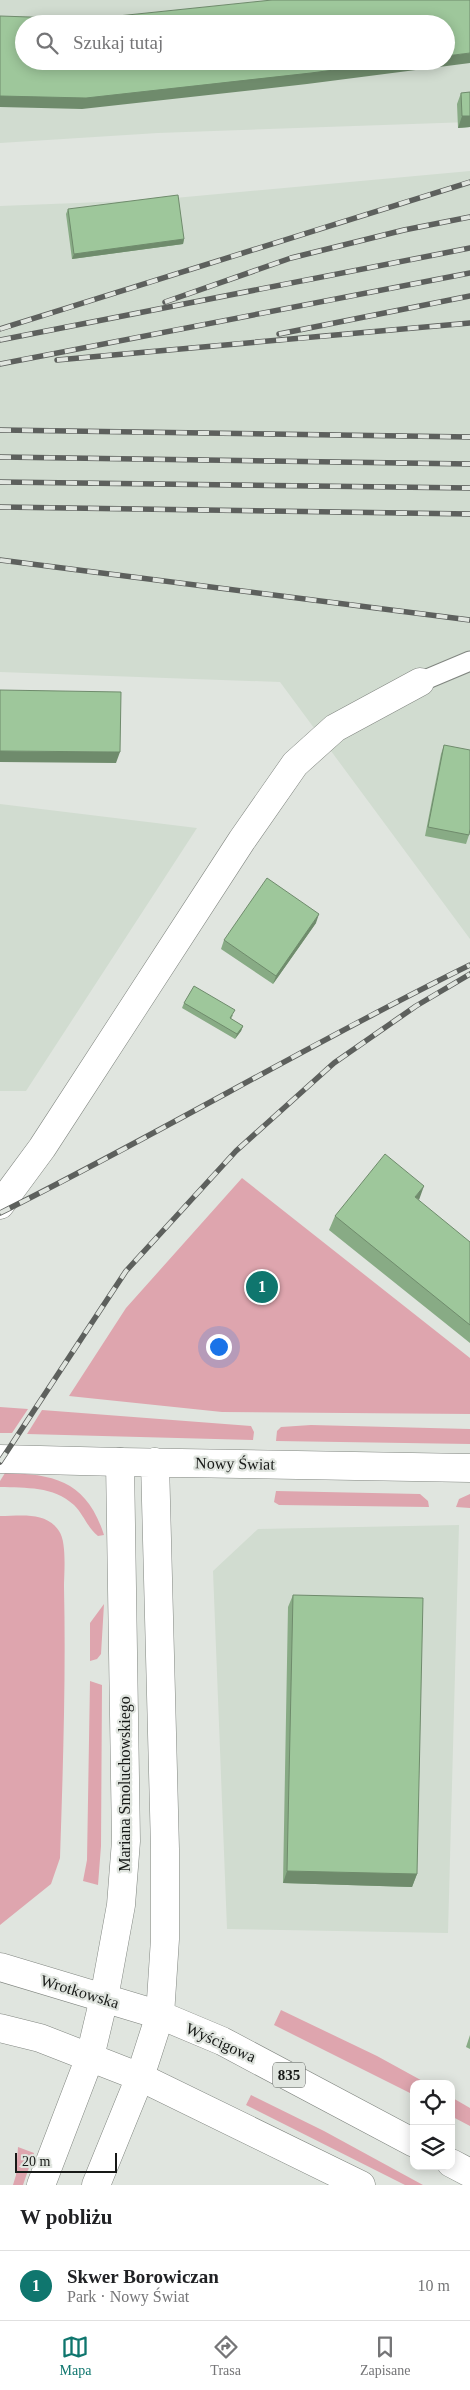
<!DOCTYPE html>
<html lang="pl">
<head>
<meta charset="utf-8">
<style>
	:root { --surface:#fff; --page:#f6f6f6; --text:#202124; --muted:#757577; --line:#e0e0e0; --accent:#0f766e }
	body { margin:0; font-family:"Times New Roman",serif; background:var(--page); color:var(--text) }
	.controls { position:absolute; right:15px; bottom:15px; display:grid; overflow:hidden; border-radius:10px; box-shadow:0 2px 12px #0003 }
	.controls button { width:45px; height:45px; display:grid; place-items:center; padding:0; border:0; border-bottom:1px solid var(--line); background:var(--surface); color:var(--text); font:25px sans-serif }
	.scale { position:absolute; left:15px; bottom:12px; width:102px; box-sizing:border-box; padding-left:5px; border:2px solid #171917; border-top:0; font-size:14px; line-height:18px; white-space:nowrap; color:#171917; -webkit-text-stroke:4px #e0e5df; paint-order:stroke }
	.you { position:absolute; left:218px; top:1346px; width:18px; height:18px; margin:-12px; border:4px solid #fff; border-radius:50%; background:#1a73e8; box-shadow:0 0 0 8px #1a73e833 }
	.badge { display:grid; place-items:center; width:32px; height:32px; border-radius:50%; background:var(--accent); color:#fff; font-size:16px; font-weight:700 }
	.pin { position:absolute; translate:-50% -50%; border:2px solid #fff; box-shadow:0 1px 5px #0006 }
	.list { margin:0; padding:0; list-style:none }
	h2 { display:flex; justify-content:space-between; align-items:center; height:65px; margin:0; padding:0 20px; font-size:21px }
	h2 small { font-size:16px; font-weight:400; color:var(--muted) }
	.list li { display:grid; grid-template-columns:32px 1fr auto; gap:15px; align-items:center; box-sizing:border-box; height:70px; padding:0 20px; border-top:1px solid var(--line) }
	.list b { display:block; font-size:19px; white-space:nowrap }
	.list p { margin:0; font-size:16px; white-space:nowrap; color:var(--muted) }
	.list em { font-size:16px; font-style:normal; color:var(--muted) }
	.icon { flex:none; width:28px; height:28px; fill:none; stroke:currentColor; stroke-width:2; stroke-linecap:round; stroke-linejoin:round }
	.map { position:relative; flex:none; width:470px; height:2185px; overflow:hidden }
	.search { position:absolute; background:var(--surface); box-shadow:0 2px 12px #0003; left:15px; right:15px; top:15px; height:55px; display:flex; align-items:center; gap:12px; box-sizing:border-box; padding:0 18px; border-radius:28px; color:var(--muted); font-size:19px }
	.sheet { height:135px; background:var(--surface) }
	nav { display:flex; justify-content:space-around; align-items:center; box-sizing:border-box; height:70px; border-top:1px solid var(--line); background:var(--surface); font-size:14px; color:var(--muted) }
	nav a { display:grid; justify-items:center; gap:2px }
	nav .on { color:var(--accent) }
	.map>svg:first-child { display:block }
	.built { fill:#d1dcd0; fill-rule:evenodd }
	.green { fill:#dea5ae }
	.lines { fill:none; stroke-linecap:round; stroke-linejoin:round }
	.lane-casing { stroke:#818680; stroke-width:21 }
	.street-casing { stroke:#818680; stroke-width:29 }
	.secondary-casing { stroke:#818680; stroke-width:29 }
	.primary-casing { stroke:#818680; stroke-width:29 }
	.lane { stroke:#fff; stroke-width:19 }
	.street { stroke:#fff; stroke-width:28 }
	.secondary { stroke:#fff; stroke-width:28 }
	.primary { stroke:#fff; stroke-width:28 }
	.rail-casing { stroke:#5d605d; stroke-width:5.5 }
	.rail { stroke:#e0e5df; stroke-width:4; stroke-dasharray:11; stroke-linecap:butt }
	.wall { fill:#88ab85 }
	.shaded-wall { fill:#6f8b6c }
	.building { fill:#9ec79b; stroke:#6f8b6c }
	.labels { text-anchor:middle; stroke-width:4.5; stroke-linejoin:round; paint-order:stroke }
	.shield { fill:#e0e5df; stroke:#535653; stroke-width:1 }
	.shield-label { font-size:15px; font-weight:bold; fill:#171917 }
	.street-label { font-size:16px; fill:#171917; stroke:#e0e5df }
</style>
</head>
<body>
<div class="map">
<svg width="470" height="2185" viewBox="0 0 470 2185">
	<rect width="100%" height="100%" fill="#e0e5df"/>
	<!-- built -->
	<path class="built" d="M0,0H470V122L158,133L0,143ZM24,24H446V61H24Z
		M470,171V939L280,682L0,672V206L153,200Z
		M0,804L197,828L26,1091H0Z
		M459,1525L448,1933L227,1929L213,1571L258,1529Z"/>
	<!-- green -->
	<path class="green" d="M242,1178L470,1358V1414L222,1412L69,1396L126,1308Z
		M0,1407L28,1409L12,1433H0Z
		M42,1410L251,1426L254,1432L253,1440L27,1434Z
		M311,1425L470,1429V1444L276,1441L277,1431L281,1427Z
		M5,1473C56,1474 87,1482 104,1535L98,1536C87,1527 84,1515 74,1505C53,1486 26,1488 0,1487V1481Z
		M276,1491L420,1494L428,1501L429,1507L279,1505L274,1502Z
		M470,1494V1508L456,1507L459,1499Z
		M0,1516C21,1516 46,1511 59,1531C67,1542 64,1574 64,1587C66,1677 63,1767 60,1858L51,1884L0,1925Z
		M104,1604L101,1654L97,1659L90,1661V1623Z
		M90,1681L102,1685L101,1846L98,1885L83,1881L87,1860Z
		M281,2010L377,2056L428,2084H414V2095L274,2025Z
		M251,2095L324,2131L423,2185H405L246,2105Z
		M451,2097L470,2108V2126L451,2116Z
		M18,2147L34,2153L23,2185H13L16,2175Z"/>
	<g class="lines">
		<defs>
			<path id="lane" d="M420,682L470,661"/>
			<path id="street" d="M0,1205L42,1148L242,840L295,764L335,728L420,682
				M0,1459L120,1462"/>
			<path id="secondary" d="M41,2185L90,2057L104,1998L121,1905L126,1841L120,1462L470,1468
				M96,2185L140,2077L160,2015L165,1939V1849L155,1462"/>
			<path id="primary" d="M0,1967L160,2015L222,2041L414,2143
				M0,2028L40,2038L140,2077L361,2185
				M451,2163L470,2173"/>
		</defs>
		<!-- lane casing -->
		<use href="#lane" class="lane-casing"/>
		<!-- street casing -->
		<use href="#street" class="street-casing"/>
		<!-- secondary casing -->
		<use href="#secondary" class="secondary-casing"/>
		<!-- primary casing -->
		<use href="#primary" class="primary-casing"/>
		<!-- lane -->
		<use href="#lane" class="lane"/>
		<!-- street -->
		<use href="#street" class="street"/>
		<!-- secondary -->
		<use href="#secondary" class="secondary"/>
		<!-- primary -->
		<use href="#primary" class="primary"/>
		<defs>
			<path id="rail" d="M165,302L291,258L404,230L470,217
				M0,329L470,182
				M279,334L470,296
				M0,340L470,248
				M57,360L470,323
				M0,364L470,273
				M0,430L470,437
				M0,457L470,464
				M0,482L470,488
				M0,507L470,514
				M0,560L470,620
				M0,1213C159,1134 311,1043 470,965
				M0,1462L126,1271L236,1151L334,1063L416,1006L470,974"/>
		</defs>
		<!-- rail casing -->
		<use href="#rail" class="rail-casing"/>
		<!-- rail -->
		<use href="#rail" class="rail"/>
	</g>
	<!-- wall -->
	<path class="wall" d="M470,92V127L458,128L457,104L461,93Z
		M68,209L184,239L183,244L72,259L66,214Z
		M444,745L469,835L466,844L425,836L441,754Z
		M316,923L273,984L221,949L224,940Z
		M184,1003L233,1015L231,1019L243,1026L241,1031L235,1039L182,1008Z
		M335,1216L470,1242V1343L329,1230Z
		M293,1595L417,1874L412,1887L283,1883L288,1607Z
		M470,2035V2049L466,2047Z"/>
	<!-- shaded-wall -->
	<path class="shaded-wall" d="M470,53V63L307,84L82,109L0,107V96L403,61H446V56Z
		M462,116H470V127L458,128Z
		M184,239L183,244L72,259L74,254Z
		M0,751L120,752L116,763L0,762Z
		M319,914L316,923L273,984L276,976Z
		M243,1026L241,1031L235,1039L237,1034Z
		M424,1186L419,1200L415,1197Z
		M287,1871L417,1874L412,1887L283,1883Z"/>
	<!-- building -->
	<path class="building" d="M272,0H470V53L446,56V24H24V61H403L311,73L86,98L0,96V16L89,19Z
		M470,92V116H462L461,93Z
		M178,195L184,239L74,254L68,209Z
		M0,690L121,692L120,752L0,751Z
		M444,745L470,750V829L469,835L428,827Z
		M267,878L319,914L276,976L224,940Z
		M194,986L235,1010L230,1018L243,1026L237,1034L184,1003Z
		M385,1154L424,1186L415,1197L470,1242V1325L335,1216Z
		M293,1595L423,1598L417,1874L287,1871Z"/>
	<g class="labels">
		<!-- shield labels -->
		<rect class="shield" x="273" y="2062.5" width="32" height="25" rx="4"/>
		<g class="shield-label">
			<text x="289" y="2080">835</text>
		</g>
		<!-- street labels -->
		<g class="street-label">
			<text transform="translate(235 1463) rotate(1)" y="6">Nowy Świat</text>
			<text transform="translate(124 1784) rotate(-90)" y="6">Mariana Smoluchowskiego</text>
			<text transform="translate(80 1991) rotate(17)" y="6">Wrotkowska</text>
			<text transform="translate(221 2042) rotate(24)" y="6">Wyścigowa</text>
		</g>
	</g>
</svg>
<div class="controls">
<button><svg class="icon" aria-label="locate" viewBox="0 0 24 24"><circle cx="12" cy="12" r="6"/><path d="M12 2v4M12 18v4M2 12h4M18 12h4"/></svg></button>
<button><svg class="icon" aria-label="layers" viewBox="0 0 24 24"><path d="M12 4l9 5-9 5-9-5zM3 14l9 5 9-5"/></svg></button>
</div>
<div class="scale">20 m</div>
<div class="you"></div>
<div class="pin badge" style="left:262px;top:1287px">1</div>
<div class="search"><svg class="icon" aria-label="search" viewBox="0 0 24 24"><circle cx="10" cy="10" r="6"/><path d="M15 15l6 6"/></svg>Szukaj tutaj</div>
</div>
<section class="sheet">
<h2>W pobliżu<small></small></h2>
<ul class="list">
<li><span class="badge">1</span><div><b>Skwer Borowiczan</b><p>Park · Nowy Świat</p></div><em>10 m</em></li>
</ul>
</section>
<nav>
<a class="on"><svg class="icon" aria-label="map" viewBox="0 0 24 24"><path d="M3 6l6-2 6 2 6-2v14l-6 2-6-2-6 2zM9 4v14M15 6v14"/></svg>Mapa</a>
<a><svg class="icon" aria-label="directions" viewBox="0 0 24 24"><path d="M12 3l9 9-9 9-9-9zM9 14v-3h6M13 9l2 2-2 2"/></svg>Trasa</a>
<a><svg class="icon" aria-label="saved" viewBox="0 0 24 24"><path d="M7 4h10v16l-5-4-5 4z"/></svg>Zapisane</a>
</nav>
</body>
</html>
